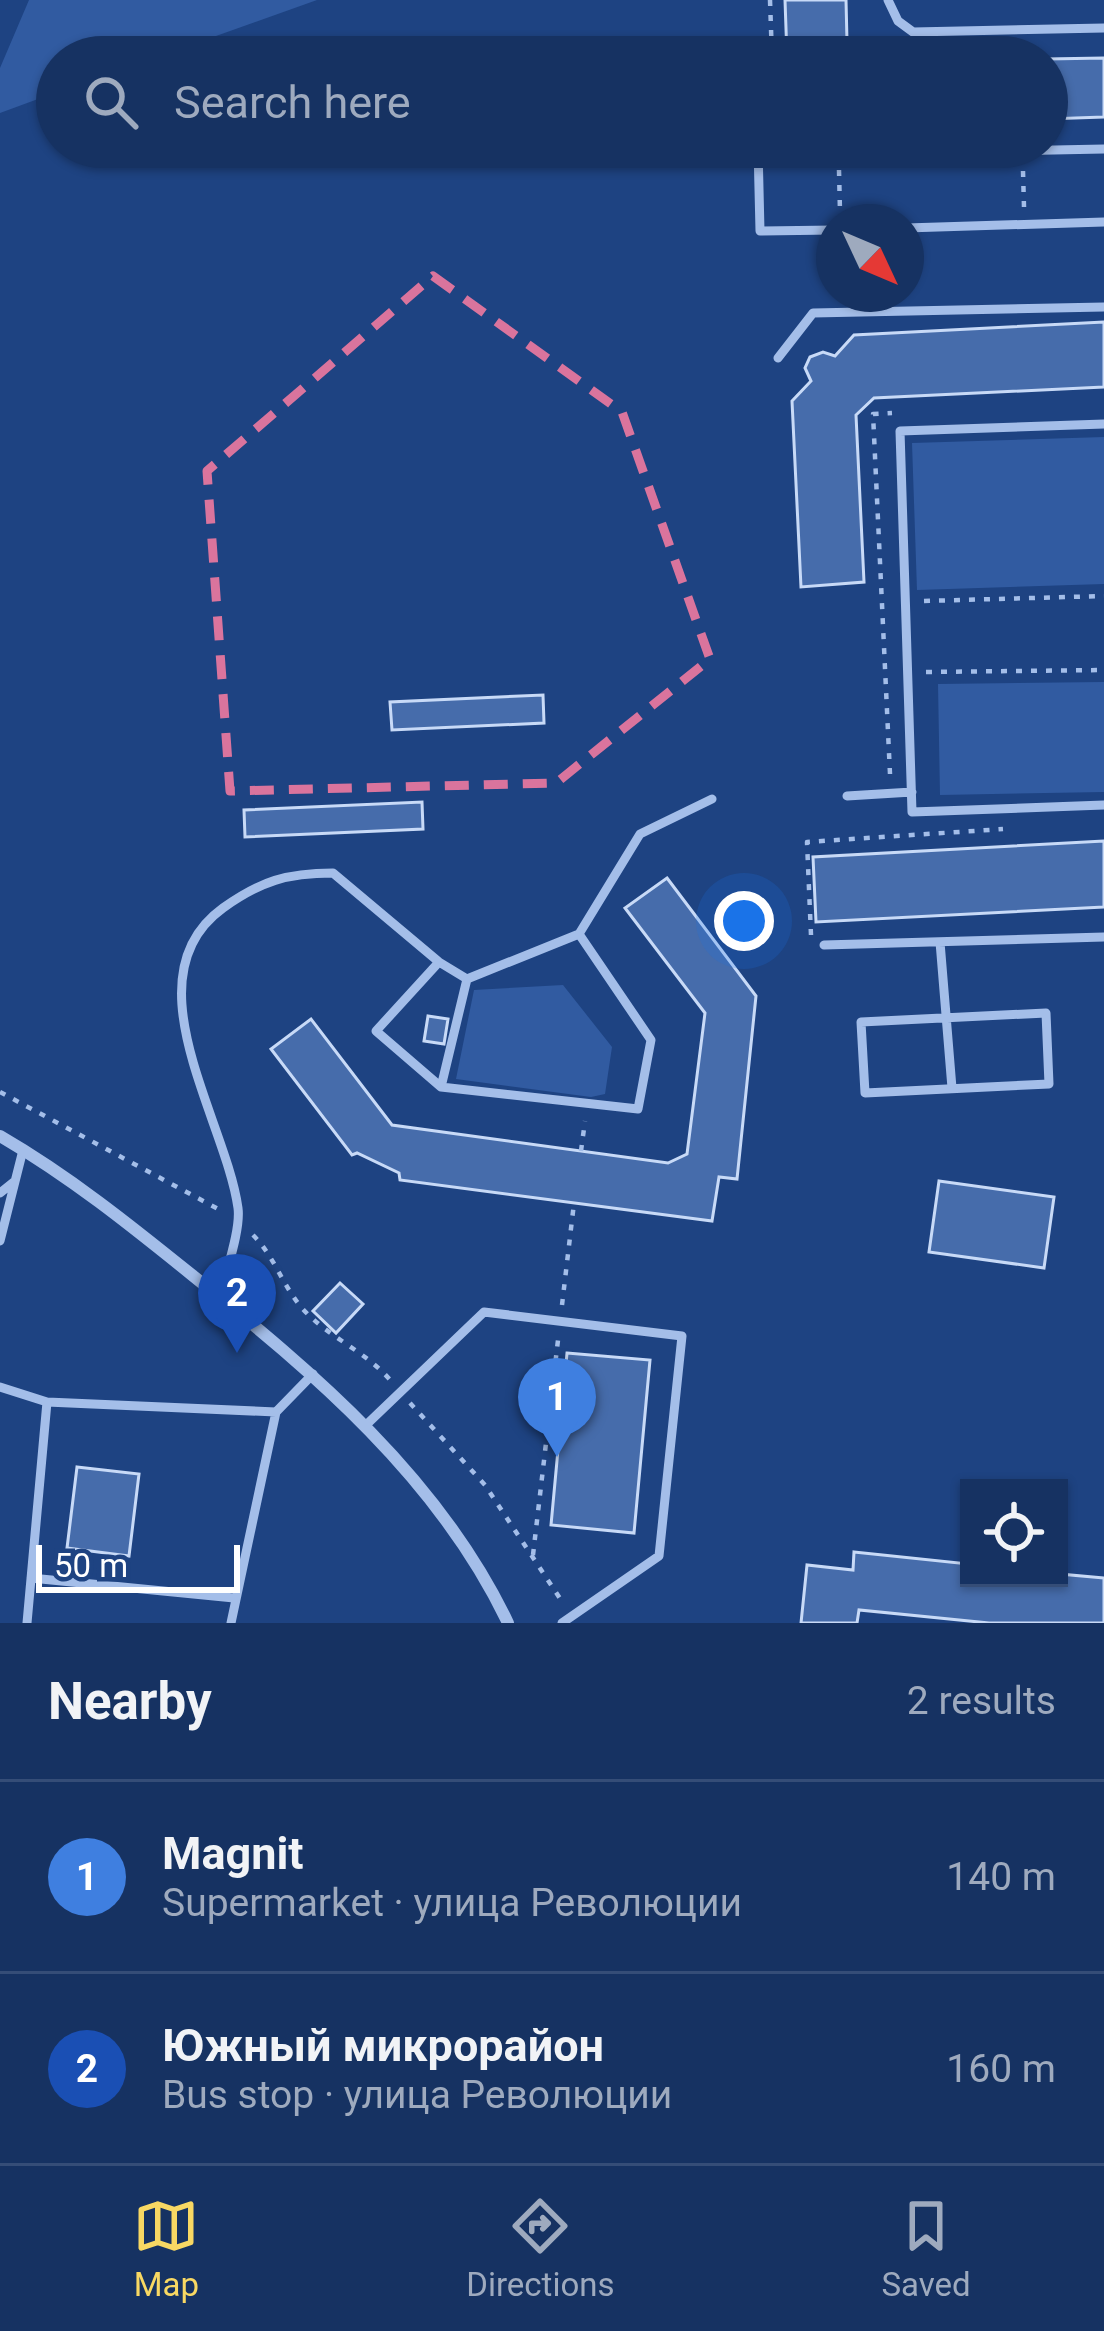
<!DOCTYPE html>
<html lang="en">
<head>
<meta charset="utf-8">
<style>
	:root { --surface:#163262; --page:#1f3a68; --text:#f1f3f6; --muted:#9eaabe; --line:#354d77; --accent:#f8d863 }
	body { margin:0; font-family:Roboto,sans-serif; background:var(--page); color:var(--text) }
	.controls { position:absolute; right:36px; bottom:36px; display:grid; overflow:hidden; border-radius:0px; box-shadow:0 3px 9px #0004 }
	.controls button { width:108px; height:108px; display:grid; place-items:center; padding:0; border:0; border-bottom:3px solid var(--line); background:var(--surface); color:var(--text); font:60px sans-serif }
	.compass { position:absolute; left:816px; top:204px; width:108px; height:108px; border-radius:50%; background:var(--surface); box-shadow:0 3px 9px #0004; rotate:134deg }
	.scale { position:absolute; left:36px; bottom:30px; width:204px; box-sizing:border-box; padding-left:12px; border:6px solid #fff; border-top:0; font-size:33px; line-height:42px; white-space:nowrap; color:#fff; -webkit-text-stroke:9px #1e4382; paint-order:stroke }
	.you { position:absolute; left:744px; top:921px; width:42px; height:42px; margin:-30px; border:9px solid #fff; border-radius:50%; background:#1a73e8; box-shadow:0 0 0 18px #1a73e833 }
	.badge { display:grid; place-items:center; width:78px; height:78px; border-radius:50%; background:var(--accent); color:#fff; font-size:39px; font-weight:700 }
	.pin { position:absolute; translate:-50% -99px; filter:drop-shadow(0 3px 6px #0008) }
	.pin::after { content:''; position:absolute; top:63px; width:42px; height:36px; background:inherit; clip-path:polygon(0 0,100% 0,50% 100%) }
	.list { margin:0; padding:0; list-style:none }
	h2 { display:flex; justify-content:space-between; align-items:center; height:156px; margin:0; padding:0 48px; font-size:51px }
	h2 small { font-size:39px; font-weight:400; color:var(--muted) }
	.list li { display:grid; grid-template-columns:78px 1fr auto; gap:36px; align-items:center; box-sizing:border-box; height:192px; padding:0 48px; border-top:3px solid var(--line) }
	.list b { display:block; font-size:45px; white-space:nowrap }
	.list p { margin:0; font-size:39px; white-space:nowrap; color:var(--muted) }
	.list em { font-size:39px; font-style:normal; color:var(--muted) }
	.icon { flex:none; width:66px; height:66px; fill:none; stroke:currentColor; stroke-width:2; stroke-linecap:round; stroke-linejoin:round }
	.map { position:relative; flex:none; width:1104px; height:1623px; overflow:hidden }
	.search { position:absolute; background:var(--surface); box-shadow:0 3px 9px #0004; left:36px; right:36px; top:36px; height:132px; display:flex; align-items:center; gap:30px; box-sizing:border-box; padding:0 42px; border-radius:66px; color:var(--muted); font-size:45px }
	.sheet { height:540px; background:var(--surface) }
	nav { display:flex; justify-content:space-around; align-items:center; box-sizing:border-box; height:168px; border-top:3px solid var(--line); background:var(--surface); font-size:33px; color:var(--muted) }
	nav a { display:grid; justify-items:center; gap:6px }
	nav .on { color:var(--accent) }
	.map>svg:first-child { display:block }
	.green { fill:#315ba1 }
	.building { fill:#466cab; stroke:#c8daf7; stroke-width:3 }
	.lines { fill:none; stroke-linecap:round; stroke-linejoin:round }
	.path { stroke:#a4bee9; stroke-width:4.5; stroke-dasharray:6 9; stroke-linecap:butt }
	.service { stroke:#a4bee9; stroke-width:9 }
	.minor { stroke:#a4bee9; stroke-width:12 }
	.marked { fill:none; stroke:#da749d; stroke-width:9; stroke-dasharray:24 15; stroke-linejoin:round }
</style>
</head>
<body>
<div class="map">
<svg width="1104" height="1623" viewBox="0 0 1104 1623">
	<rect width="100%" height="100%" fill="#1e4382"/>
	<!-- green -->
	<path class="green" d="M29,0H317L157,57H57V92L0,113V68Z
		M1104,437V584L917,590L912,443Z
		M1104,682V792L940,795L938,684Z
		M563,985L612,1047L605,1094L591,1097L456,1079L474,990Z"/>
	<!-- building -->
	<path class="building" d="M785,0H846L847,41L863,57H787Z
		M1104,58V117L1047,119V59Z
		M1104,322V387L874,398L856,415L864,582L801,587L792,401L811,381L805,368L810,357L823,352L835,356L854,335Z
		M543,695L544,723L392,730L390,702Z
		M422,802L423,829L245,837L244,810Z
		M1104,841V907L816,922L813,857Z
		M667,878L756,996L737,1179L719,1177L712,1221L400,1180L399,1173L357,1153L352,1155L271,1049L311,1019L392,1125L668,1163L687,1154L705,1013L625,908Z
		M428,1016L448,1019L444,1044L424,1041Z
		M939,1181L1054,1197L1044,1268L929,1252Z
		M340,1283L363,1304L336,1333L313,1311Z
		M567,1353L650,1360L634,1533L551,1525Z
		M77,1467L139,1474L129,1556L67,1548Z
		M854,1552L969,1564V1578H1059V1574L1104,1578V1623H989L859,1610L857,1623H801L807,1565L853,1570Z"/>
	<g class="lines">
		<!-- path -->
		<path class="path" d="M770,0L772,57
			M839,170L840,212
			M1023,171L1024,207
			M924,601L1104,596
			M926,672L1104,670
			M890,774L873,414L892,413
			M811,935L807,842L1003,829
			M0,1092L220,1210
			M581,1151L585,1121
			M253,1235C274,1256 282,1284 301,1307C327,1337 366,1351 391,1381
			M562,1305L574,1203
			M410,1403L485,1485L563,1603
			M533,1555L558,1340"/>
		<!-- service -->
		<path class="service" d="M888,0L898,21L913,32L1104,28
			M758,147L760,231L834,230
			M831,147L839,154L1104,149
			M906,228L1104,222
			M778,358L813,313L1104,307
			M1104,424L900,431L912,812L1104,805
			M847,796L912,792
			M940,942L952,1088
			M824,945L1104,937
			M439,962L376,1031L441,1087L638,1109L651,1040L579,934
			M1046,1013L1049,1084L865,1093L861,1022Z
			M441,1087L467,979
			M0,1193L15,1181
			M0,1241L23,1150
			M220,1298C225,1274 241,1230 238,1208C226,1120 127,977 223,908C261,881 287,873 333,873L439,962L467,979L579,934L640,834L712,799
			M0,1387L47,1402L276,1412L313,1374
			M365,1426L484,1312L682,1336L659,1556L562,1623
			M31,1578L234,1598
			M27,1623L47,1402
			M231,1623L276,1412"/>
		<!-- minor -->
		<path class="minor" d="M0,1136C69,1176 130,1225 192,1275C314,1373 439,1478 508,1623"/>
	</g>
	<!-- marked area -->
	<path class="marked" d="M433,276L622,412L710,659L556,783L230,791L207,471Z"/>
</svg>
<div class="controls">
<button><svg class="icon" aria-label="locate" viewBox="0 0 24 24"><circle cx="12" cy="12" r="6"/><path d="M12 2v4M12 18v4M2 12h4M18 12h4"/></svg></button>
</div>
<svg class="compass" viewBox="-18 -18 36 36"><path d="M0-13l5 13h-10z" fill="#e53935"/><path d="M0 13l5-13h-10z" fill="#9eaabe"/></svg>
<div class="scale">50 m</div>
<div class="you"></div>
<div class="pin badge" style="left:557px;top:1457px;background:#3f7fe0">1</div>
<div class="pin badge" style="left:237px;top:1353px;background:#1a4fb4">2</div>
<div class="search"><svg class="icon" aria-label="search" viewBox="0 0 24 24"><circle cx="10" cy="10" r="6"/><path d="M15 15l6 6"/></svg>Search here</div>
</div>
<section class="sheet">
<h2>Nearby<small>2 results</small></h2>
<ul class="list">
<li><span class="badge" style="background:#3f7fe0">1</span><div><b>Magnit</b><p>Supermarket · улица Революции</p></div><em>140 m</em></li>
<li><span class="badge" style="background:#1a4fb4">2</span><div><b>Южный микрорайон</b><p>Bus stop · улица Революции</p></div><em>160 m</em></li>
</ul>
</section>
<nav>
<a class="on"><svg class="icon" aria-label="map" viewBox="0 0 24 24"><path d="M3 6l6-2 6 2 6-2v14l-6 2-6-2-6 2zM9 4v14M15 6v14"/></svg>Map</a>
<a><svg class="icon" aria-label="directions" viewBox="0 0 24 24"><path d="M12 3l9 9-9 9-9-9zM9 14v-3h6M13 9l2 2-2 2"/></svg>Directions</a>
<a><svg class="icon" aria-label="saved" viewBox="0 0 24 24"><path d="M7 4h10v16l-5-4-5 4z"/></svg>Saved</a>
</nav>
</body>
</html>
